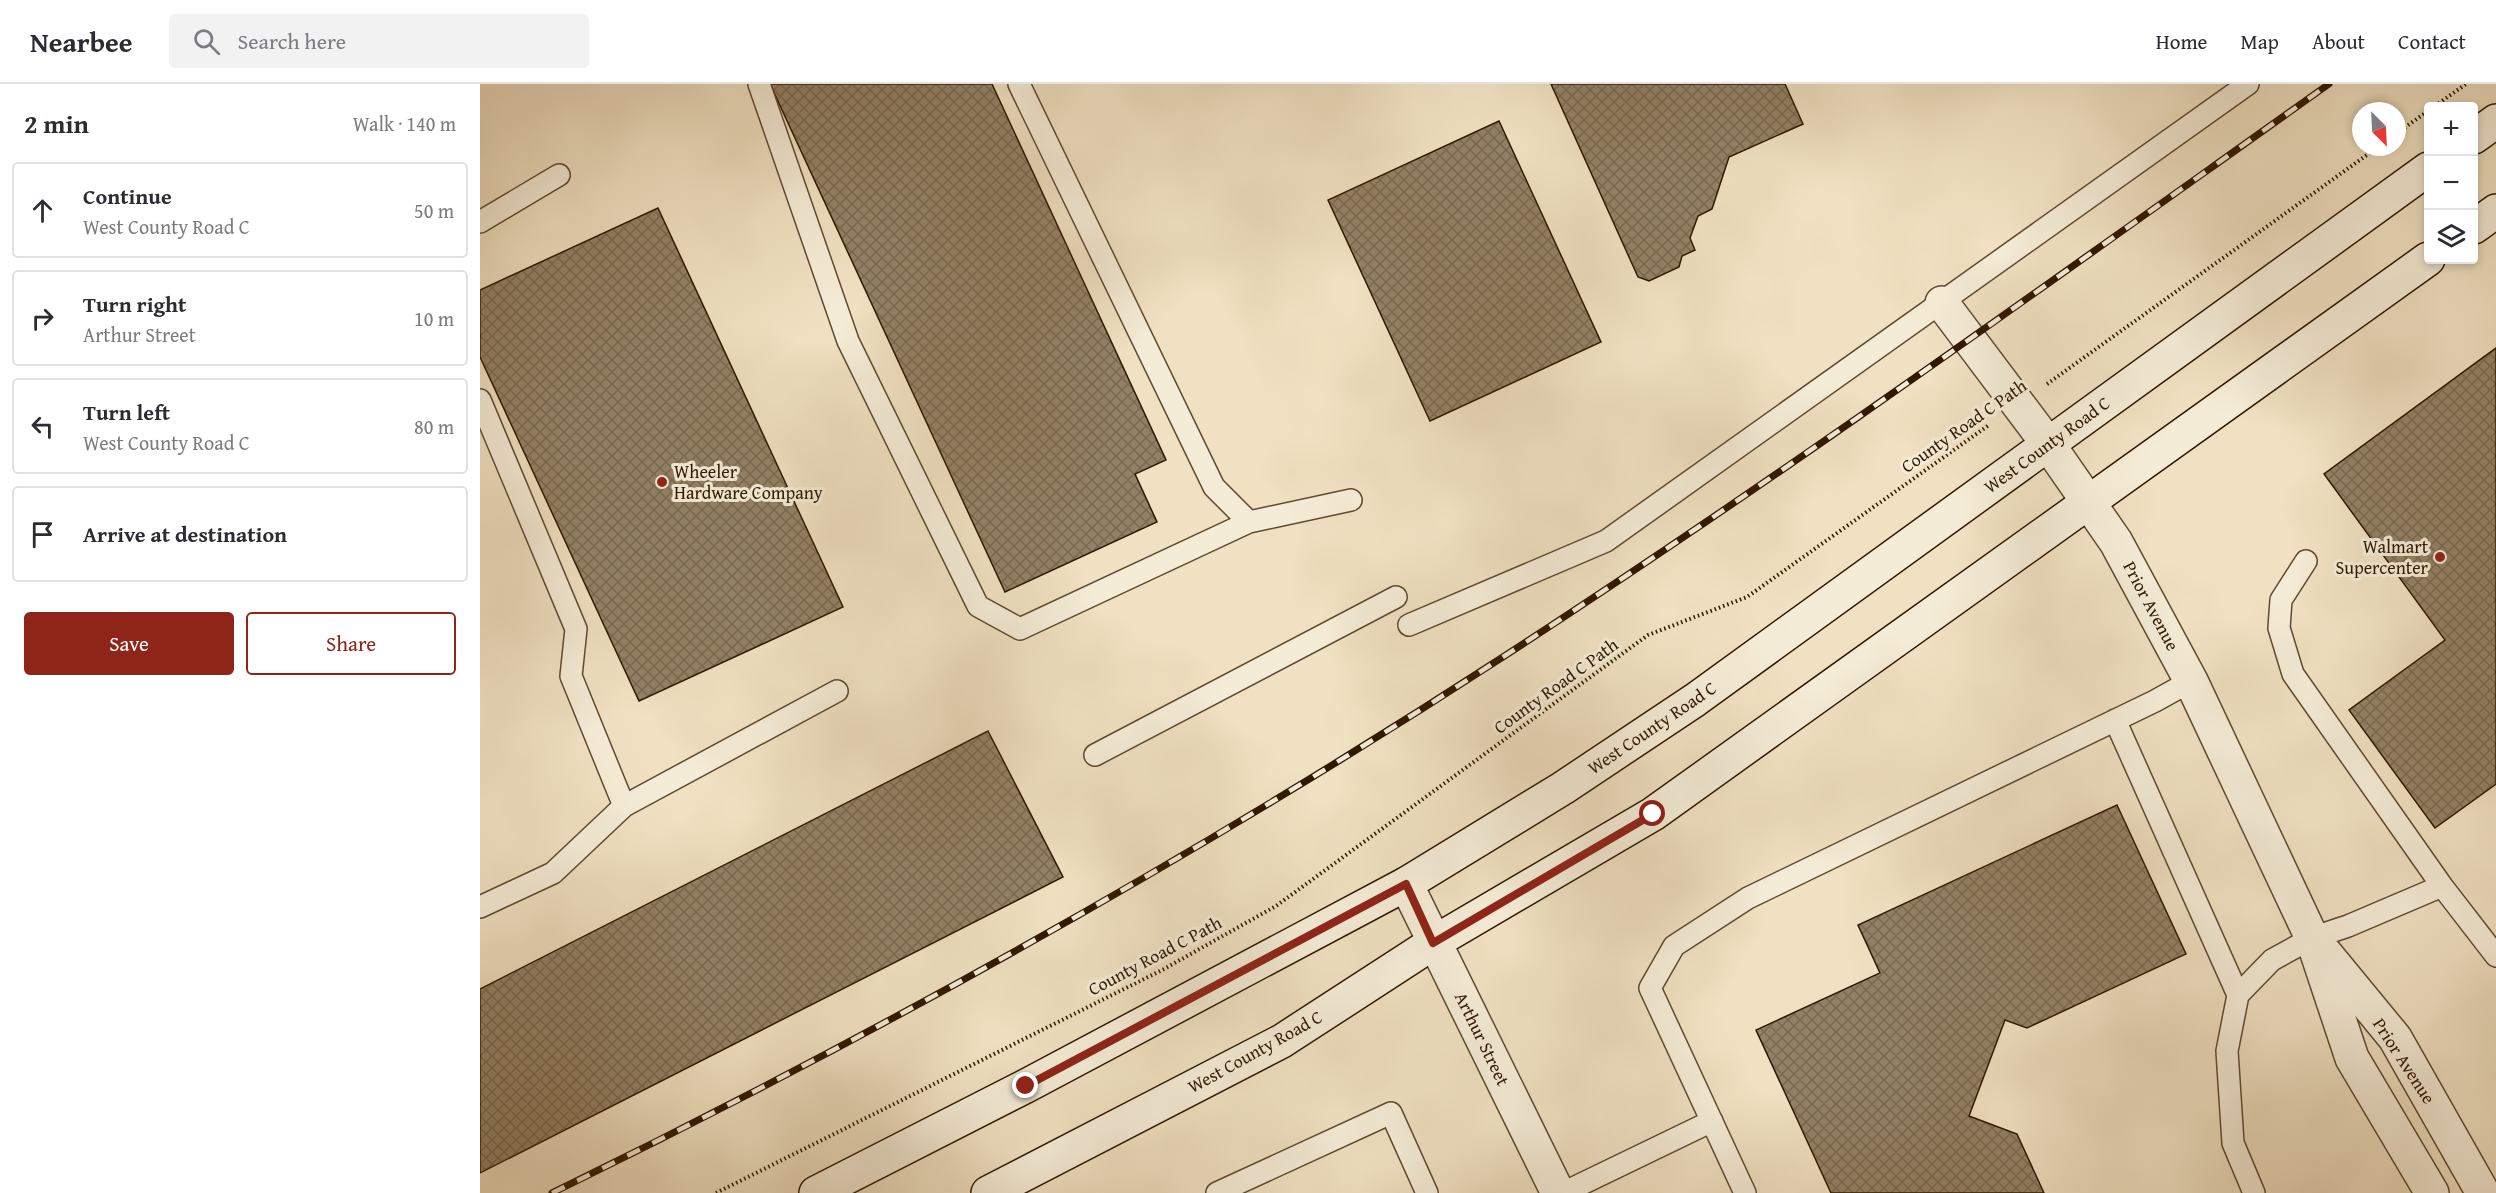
<!DOCTYPE html>
<html lang="en">
<head>
<meta charset="utf-8">
<style>
	:root { --surface:#fff; --page:#f2f2f3; --text:#2b2b33; --muted:#7c7c81; --line:#e1e1e2; --accent:#8f2418 }
	body { margin:0; font-family:"Gentium Book Plus",serif; background:var(--page); color:var(--text) }
	.controls { position:absolute; right:18px; top:18px; display:grid; overflow:hidden; border-radius:6px; box-shadow:0 3px 9px #0003 }
	.controls button { width:54px; height:54px; display:grid; place-items:center; padding:0; border:0; border-bottom:2px solid var(--line); background:var(--surface); color:var(--text); font:30px sans-serif }
	.compass { position:absolute; left:1872px; top:18px; width:54px; height:54px; border-radius:50%; background:var(--surface); box-shadow:0 3px 9px #0003; rotate:156deg }
	.stop { position:absolute; width:18px; height:18px; margin:-14px; border:4px solid #8f2418; border-radius:50%; background:#fff }
	.stop.end { background:#8f2418; border-color:#fff; box-shadow:0 2px 6px #0008 }
	.list { margin:0; padding:0; list-style:none }
	h2 { display:flex; justify-content:space-between; align-items:center; height:78px; margin:0; padding:0 24px; font-size:26px }
	h2 small { font-size:20px; font-weight:400; color:var(--muted) }
	.list li { display:grid; grid-template-columns:39px 1fr auto; gap:18px; align-items:center; box-sizing:border-box; height:96px; margin:0 12px 12px; padding:0 12px; border:2px solid var(--line); border-radius:6px }
	.list b { display:block; font-size:22px; white-space:nowrap }
	.list p { margin:0; font-size:20px; white-space:nowrap; color:var(--muted) }
	.list em { font-size:20px; font-style:normal; color:var(--muted) }
	.actions { display:flex; gap:12px; padding:18px 24px }
	.actions a { flex:1; padding:14px 0; border:2px solid var(--accent); border-radius:6px; text-align:center; font-size:21px; color:var(--accent) }
	.actions .main { background:var(--accent); color:#fff }
	.icon { flex:none; width:33px; height:33px; fill:none; stroke:currentColor; stroke-width:2; stroke-linecap:round; stroke-linejoin:round }
	.map { position:relative; flex:none; width:2016px; height:1109px; overflow:hidden }
	header { display:flex; align-items:center; gap:36px; box-sizing:border-box; height:84px; padding:0 30px; background:var(--surface); border-bottom:2px solid var(--line) }
	header strong { font-size:28px }
	nav { display:flex; gap:33px; margin-inline-start:auto; font-size:21px }
	.search { width:420px; height:54px; background:var(--page); display:flex; align-items:center; gap:15px; box-sizing:border-box; padding:0 21px; border-radius:6px; color:var(--muted); font-size:22px }
	main { display:flex }
	aside { flex:1; background:var(--surface) }
	.map>svg:first-child { display:block }
	.building { fill:url(#building-cross-hatch); stroke:#2f1800; stroke-width:1.5 }
	.lines { fill:none; stroke-linecap:round; stroke-linejoin:round }
	.lane-casing { stroke:#5f4a30; stroke-width:24 }
	.street-casing { stroke:#5f4a30; stroke-width:36 }
	.secondary-casing { stroke:#2f1800; stroke-width:36 }
	.path { stroke:#2f1800; stroke-width:4; stroke-dasharray:1.5 3; stroke-linecap:butt }
	.lane { stroke:#f5ecd7; stroke-width:21 }
	.street { stroke:#f5ecd7; stroke-width:33 }
	.secondary { stroke:#f5ecd7; stroke-width:33 }
	.rail-casing { stroke:#2f1800; stroke-width:7 }
	.rail { stroke:#f5ecd7; stroke-width:4.5; stroke-dasharray:14; stroke-linecap:butt }
	.route { stroke:#8f2418; stroke-width:8 }
	.poi-dot { fill:#8f2418; stroke:#f5ecd7; stroke-width:2 }
	.labels { text-anchor:middle; stroke-width:6; stroke-linejoin:round; paint-order:stroke }
	.street-label { font-size:18px; fill:#2f1800; stroke:#f5ecd7 }
	.poi-label { font-size:18px; fill:#2f1800; stroke:#f5ecd7; text-anchor:start }
</style>
</head>
<body>
<header>
<strong>Nearbee</strong>
<div class="search"><svg class="icon" aria-label="search" viewBox="0 0 24 24"><circle cx="10" cy="10" r="6"/><path d="M15 15l6 6"/></svg>Search here</div>
<nav><a>Home</a><a>Map</a><a>About</a><a>Contact</a></nav>
</header>
<main>
<aside>
<h2>2 min<small>Walk · 140 m</small></h2>
<ul class="list">
<li><svg class="icon" aria-label="ahead" viewBox="0 0 24 24"><path d="M12 20V5M6 11l6-6 6 6"/></svg><div><b>Continue</b><p>West County Road C</p></div><em>50 m</em></li>
<li><svg class="icon" aria-label="right" viewBox="0 0 24 24"><path d="M7 20v-9h11M14 6l5 5-5 5"/></svg><div><b>Turn right</b><p>Arthur Street</p></div><em>10 m</em></li>
<li><svg class="icon" aria-label="left" viewBox="0 0 24 24"><path d="M17 20v-9H6M10 6l-5 5 5 5"/></svg><div><b>Turn left</b><p>West County Road C</p></div><em>80 m</em></li>
<li><svg class="icon" aria-label="arrive" viewBox="0 0 24 24"><path d="M6 21V4h12l-3 4 3 4H6"/></svg><div><b>Arrive at destination</b></div></li>
</ul>
<div class="actions"><a class="main">Save</a><a>Share</a></div>
</aside>
<div class="map">
<svg width="2016" height="1109" viewBox="0 0 2016 1109">
	<defs>
		<pattern id="building-cross-hatch" width="8" height="8" patternUnits="userSpaceOnUse" patternTransform="scale(1.5)"><rect width="8" height="8" fill="#938165"/><path d="M0 0l8 8M0 8l8-8" fill="none" stroke="#786951"/></pattern>
	</defs>
	<rect width="100%" height="100%" fill="#f0e1c2"/>
	<filter id="stains"><feTurbulence type="fractalNoise" baseFrequency=".00333" numOctaves="4"/><feColorMatrix values="0 0 0 0 .2 0 0 0 0 .09 0 0 0 0 .02 0 0 0 .5 -.17"/></filter>
	<radialGradient id="worn" r=".72"><stop offset=".6" stop-color="#630" stop-opacity="0"/><stop offset="1" stop-color="#630" stop-opacity=".3"/></radialGradient>
	<!-- building -->
	<path class="building" d="M290,0H512L686,376L655,390L677,438L525,508Z
		M1071,0H1305L1323,40L1249,73L1232,125L1218,132L1210,154L1215,166L1202,172L1199,183L1169,197L1158,193Z
		M1019,37L1121,258L950,337L848,116Z
		M178,124L363,523L159,617L0,273V206Z
		M2016,264V700L1955,744L1869,626L1965,556L1844,390Z
		M508,647L583,793L0,1089V905Z
		M1637,721L1706,870L1547,944L1525,936L1489,1032L1537,1050L1564,1109H1351L1276,946L1400,889L1378,841Z"/>
	<g class="lines">
		<defs>
			<path id="lane" d="M279,0L368,257L498,522L540,545L769,438L871,416
				M539,0L734,403L769,438
				M0,138L79,91
				M0,316L96,545L91,592L144,722
				M1826,477L1801,516L1799,544L1813,590L1962,802
				M929,541L1126,457L1768,0
				M1635,636L1758,911
				M615,671L916,513
				M0,823L73,789L144,722L357,607
				M737,1109L911,1029L947,1109
				M1083,1109L1232,1037
				M1265,1109L1170,904L1194,862L1268,814L1675,617L1711,597
				M1774,1109L1753,1059L1747,967L1758,911L1792,876L1832,854L1868,842L1962,802L2016,872"/>
			<path id="street" d="M1462,219L1568,360L1636,458L1711,597L1832,854L1872,974L1952,1109
				M926,800L1078,1109
				M1845,869L1915,954L2003,1109"/>
			<path id="secondary" d="M1994,53L2016,37
				M1994,143L2016,127
				M336,1109L546,1002L926,800L1083,704L1215,616L1948,85
				M508,1109L802,957L953,859L1173,730L1948,175"/>
		</defs>
		<!-- lane casing -->
		<use href="#lane" class="lane-casing"/>
		<!-- street casing -->
		<use href="#street" class="street-casing"/>
		<!-- secondary casing -->
		<use href="#secondary" class="secondary-casing"/>
		<!-- path -->
		<path class="path" d="M1955,22L1986,0
			M1917,49L1948,27
			M1567,300L1898,63
			M236,1109L684,885L796,822L1168,551L1267,513L1509,341"/>
		<!-- lane -->
		<use href="#lane" class="lane"/>
		<!-- street -->
		<use href="#street" class="street"/>
		<!-- secondary -->
		<use href="#secondary" class="secondary"/>
		<defs>
			<path id="rail" d="M72,1109C400,949 720,770 1026,571C1306,389 1577,193 1849,0"/>
		</defs>
		<!-- rail casing -->
		<use href="#rail" class="rail-casing"/>
		<!-- rail -->
		<use href="#rail" class="rail"/>
	</g>
	<g class="lines">
		<!-- route -->
		<path class="route" d="M546,1002L926,800L953,859L1173,730"/>
	</g>
	<!-- markers -->
	<g class="poi-dot">
		<circle cx="182" cy="398" r="6"/>
		<circle cx="1960" cy="473" r="6"/>
	</g>
	<g class="labels">
		<!-- street labels -->
		<g class="street-label">
			<text transform="translate(1484 342) rotate(-35)" y="6">County Road C Path</text>
			<text transform="translate(1567 361) rotate(-36)" y="6">West County Road C</text>
			<text transform="translate(1671 522) rotate(62)" y="6">Prior Avenue</text>
			<text transform="translate(1076 602) rotate(-36)" y="6">County Road C Path</text>
			<text transform="translate(1172 644) rotate(-34)" y="6">West County Road C</text>
			<text transform="translate(675 872) rotate(-28)" y="6">County Road C Path</text>
			<text transform="translate(1002 955) rotate(64)" y="6">Arthur Street</text>
			<text transform="translate(775 968) rotate(-29)" y="6">West County Road C</text>
			<text transform="translate(1924 977) rotate(57)" y="6">Prior Avenue</text>
		</g>
		<!-- poi labels -->
		<g class="poi-label">
			<text x="194" y="394">Wheeler<tspan x="194" dy="21">Hardware Company</tspan></text>
			<text x="1948" y="469" text-anchor="end">Walmart<tspan x="1948" dy="21">Supercenter</tspan></text>
		</g>
	</g>
	<rect width="100%" height="100%" filter="url(#stains)"/>
	<rect width="100%" height="100%" fill="url(#worn)"/>
</svg>
<div class="controls">
<button>+</button>
<button>−</button>
<button><svg class="icon" aria-label="layers" viewBox="0 0 24 24"><path d="M12 4l9 5-9 5-9-5zM3 14l9 5 9-5"/></svg></button>
</div>
<svg class="compass" viewBox="-18 -18 36 36"><path d="M0-13l5 13h-10z" fill="#e53935"/><path d="M0 13l5-13h-10z" fill="#7c7c81"/></svg>
<div class="stop" style="left:1173px;top:730px"></div>
<div class="stop end" style="left:546px;top:1002px"></div>
</div>
</main>
</body>
</html>
